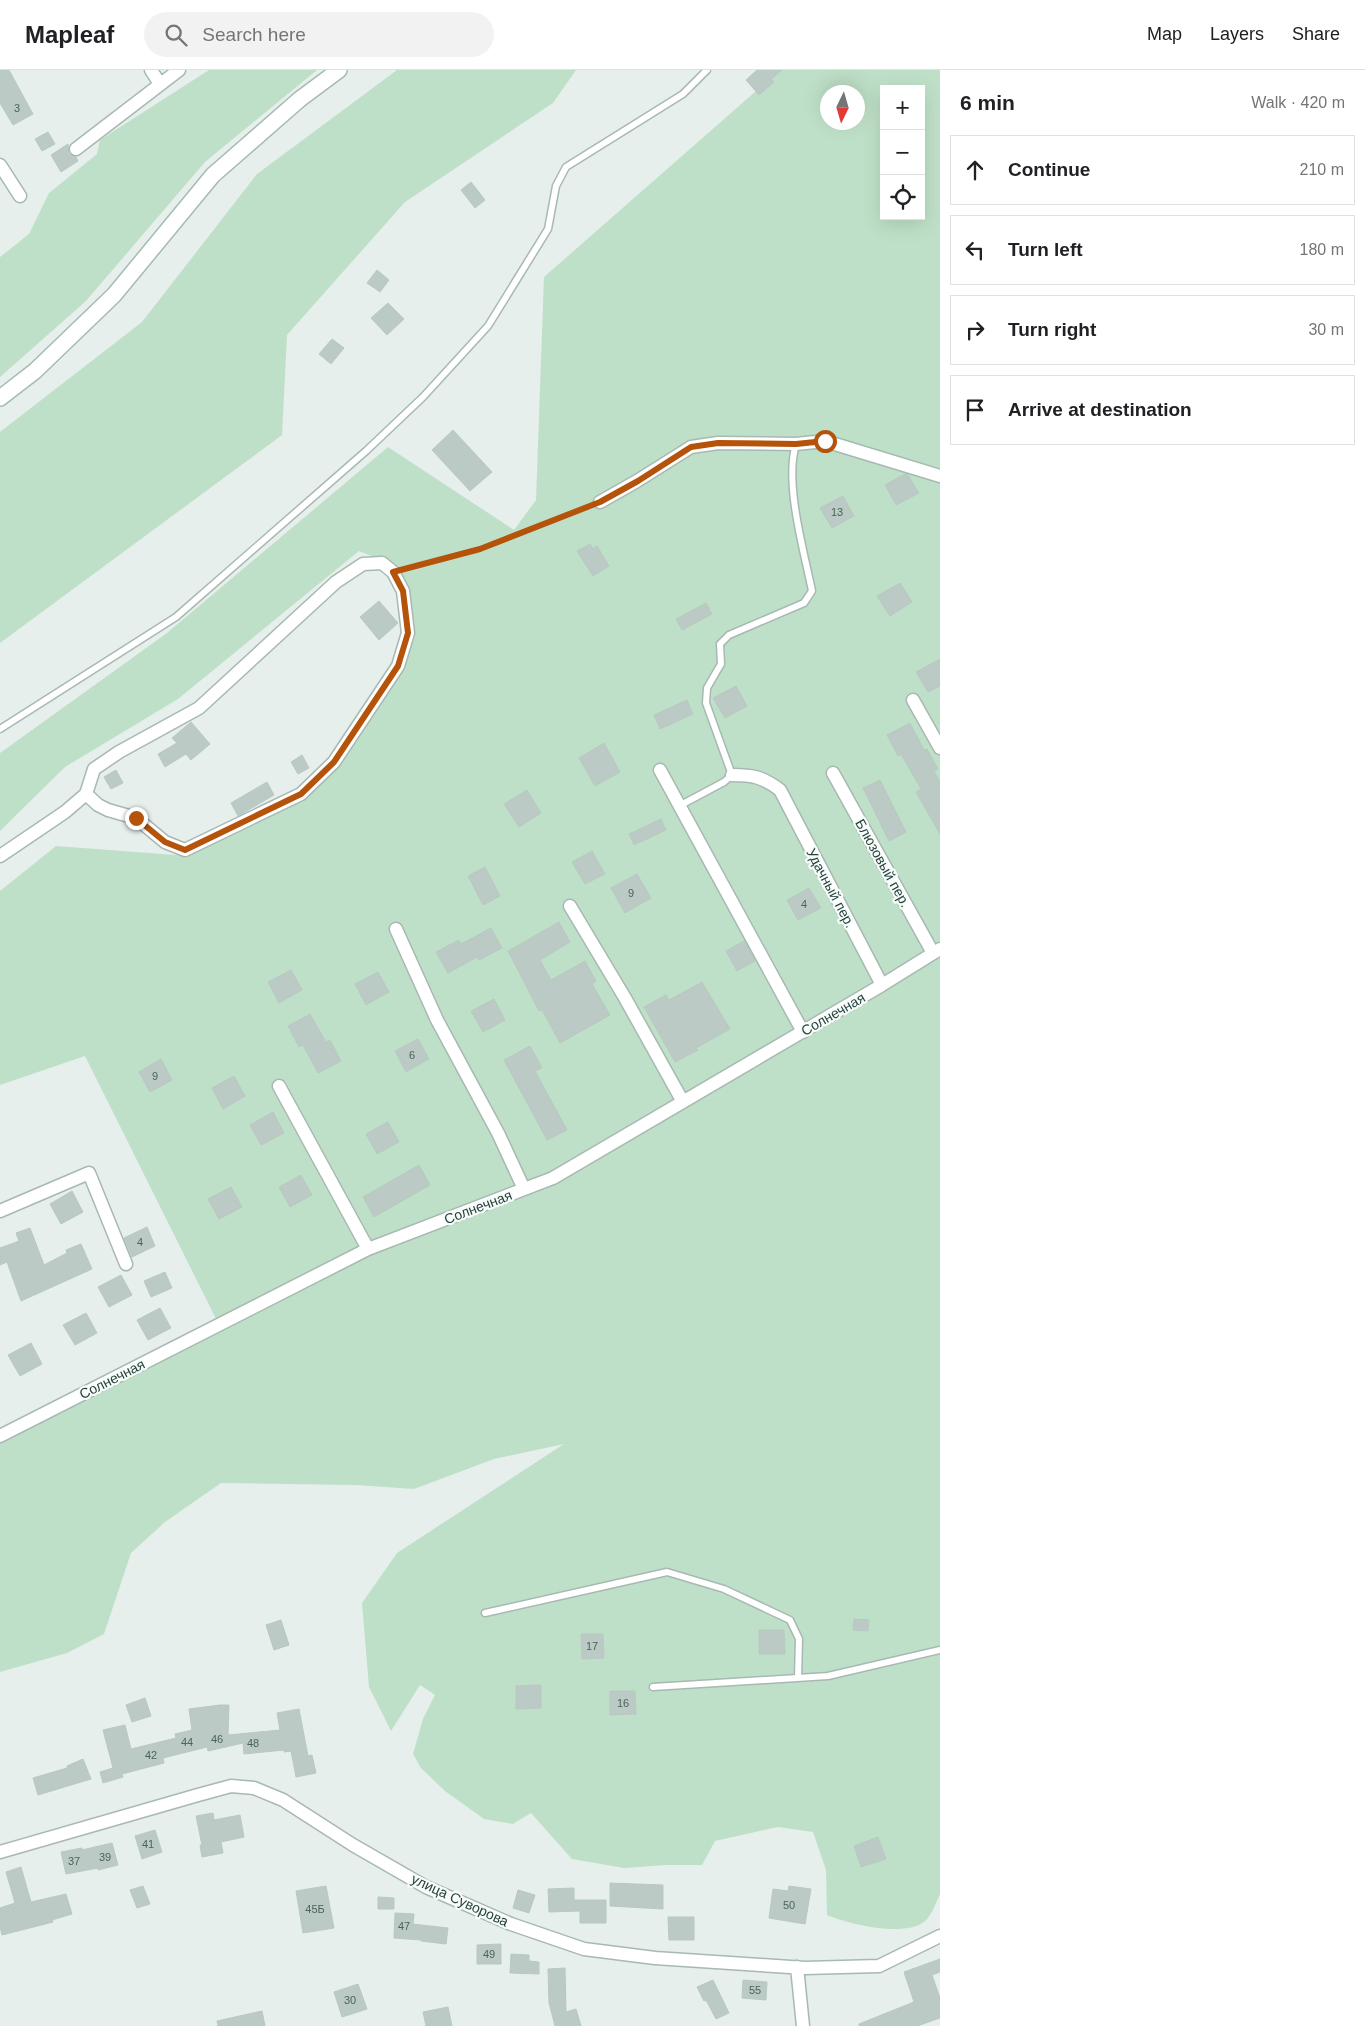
<!DOCTYPE html>
<html lang="en">
<head>
<meta charset="utf-8">
<style>
	:root { --surface:#fff; --page:#f2f2f2; --text:#202124; --muted:#757577; --line:#e0e0e0 }
	body { margin:0; font-family:Arial,sans-serif; background:var(--page); color:var(--text) }
	.controls { position:absolute; right:15px; top:15px; display:grid; overflow:hidden; border-radius:0px; box-shadow:0 5px 20px #0002 }
	.controls button { width:45px; height:45px; display:grid; place-items:center; padding:0; border:0; border-bottom:1px solid var(--line); background:var(--surface); color:var(--text); font:25px sans-serif }
	.compass { position:absolute; left:820px; top:15px; width:45px; height:45px; border-radius:50%; background:var(--surface); box-shadow:0 5px 20px #0002; rotate:185deg }
	.stop { position:absolute; width:15px; height:15px; margin:-11px; border:4px solid #b45309; border-radius:50%; background:#fff }
	.stop.end { background:#b45309; border-color:#fff; box-shadow:0 1px 5px #0008 }
	.list { margin:0; padding:0; list-style:none }
	h2 { display:flex; justify-content:space-between; align-items:center; height:65px; margin:0; padding:0 20px; font-size:21px }
	h2 small { font-size:16px; font-weight:400; color:var(--muted) }
	.list li { display:grid; grid-template-columns:32px 1fr auto; gap:15px; align-items:center; box-sizing:border-box; height:70px; margin:0 10px 10px; padding:0 10px; border:1px solid var(--line); border-radius:0px }
	.list b { display:block; font-size:19px; white-space:nowrap }
	.list em { font-size:16px; font-style:normal; color:var(--muted) }
	.icon { flex:none; width:28px; height:28px; fill:none; stroke:currentColor; stroke-width:2; stroke-linecap:round; stroke-linejoin:round }
	.map { position:relative; flex:none; width:940px; height:1956px; overflow:hidden }
	header { display:flex; align-items:center; gap:30px; box-sizing:border-box; height:70px; padding:0 25px; background:var(--surface); border-bottom:1px solid var(--line) }
	header strong { font-size:24px }
	nav { display:flex; gap:28px; margin-inline-start:auto; font-size:18px }
	.search { width:350px; height:45px; background:var(--page); display:flex; align-items:center; gap:12px; box-sizing:border-box; padding:0 18px; border-radius:28px; color:var(--muted); font-size:19px }
	main { display:flex }
	aside { flex:1; background:var(--surface) }
	.map>svg:first-child { display:block }
	.green { fill:#bfe0c8; fill-rule:evenodd }
	.building { fill:#bbcac4; stroke:#b8c9c2 }
	.lines { fill:none; stroke-linecap:round; stroke-linejoin:round }
	.lane-casing { stroke:#a8b8b2; stroke-width:9 }
	.street-casing { stroke:#a8b8b2; stroke-width:15 }
	.secondary-casing { stroke:#a4bbb3; stroke-width:18 }
	.path { stroke:#86b3a5; stroke-width:2.5; stroke-dasharray:2.5 4; stroke-linecap:butt }
	.lane { stroke:#fff; stroke-width:6 }
	.street { stroke:#fff; stroke-width:12 }
	.secondary { stroke:#fff; stroke-width:15 }
	.route { stroke:#b45309; stroke-width:6 }
	.labels { text-anchor:middle; stroke-width:4.5; stroke-linejoin:round; paint-order:stroke }
	.number-label { font-size:11px; fill:#4a645c }
	.street-label { font-size:14px; fill:#24423a; stroke:#f7fbf9 }
</style>
</head>
<body>
<header>
<strong>Mapleaf</strong>
<div class="search"><svg class="icon" aria-label="search" viewBox="0 0 24 24"><circle cx="10" cy="10" r="6"/><path d="M15 15l6 6"/></svg>Search here</div>
<nav><a>Map</a><a>Layers</a><a>Share</a></nav>
</header>
<main>
<div class="map">
<svg width="940" height="1956" viewBox="0 0 940 1956">
	<rect width="100%" height="100%" fill="#e6efeb"/>
	<!-- green -->
	<path class="green" d="M209,0H317L205,92L86,231L0,307V187L29,164L49,123L97,84L100,70Z
		M397,0H576L553,33L405,132L287,265L282,365L0,573V362L142,252L257,104Z
		M780,0H940V1824C936,1832 932,1845 925,1851C906,1868 848,1854 827,1845L826,1800L813,1762L778,1757L715,1771L702,1795H666L624,1798L572,1789L531,1743L513,1754L484,1749L445,1721L421,1698L413,1684L423,1649L435,1625L420,1615L391,1661L369,1617L362,1533L397,1483L564,1374L494,1389L414,1419L356,1415L221,1413L165,1452L131,1483L104,1564L67,1583L0,1602V1367L222,1261L85,986L0,1015V821L56,776L189,786L337,696L403,570L396,496L359,481L178,629L65,697L0,761V683L167,563L388,377L514,460L536,430L544,207ZM884,19H921V146H884ZM828,22H858V52H828Z"/>
	<!-- building -->
	<path class="building" d="M0,0H9L33,44L13,55L0,33Z
		M757,0H782L771,9L774,12L759,25L746,10Z
		M48,62L55,74L42,81L35,69Z
		M68,74L69,84L76,87L78,91L61,102L51,85Z
		M471,112L485,130L475,138L461,120Z
		M377,200L389,210L380,222L367,213Z
		M388,233L404,249L387,265L371,248Z
		M332,269L344,278L331,294L319,284Z
		M453,360L492,402L470,421L432,380Z
		M905,404L908,405L919,423L896,435L885,415Z
		M843,426L854,446L832,458L820,438Z
		M590,474L593,479L597,476L609,496L593,506L577,481Z
		M900,513L912,532L890,546L877,526Z
		M379,531L398,553L379,570L360,547Z
		M706,533L712,544L682,560L676,549Z
		M940,589V616L928,622L916,602Z
		M736,616L747,636L725,648L713,628Z
		M687,630L693,644L660,659L654,645Z
		M191,652L210,674L191,690L186,684L165,697L158,684L177,673L172,668Z
		M910,653L924,680L927,679L938,699L934,701L940,712V764L916,722L921,719L901,684L898,686L887,665Z
		M604,673L620,702L595,716L579,688Z
		M302,685L309,698L298,704L291,692Z
		M116,700L123,713L111,719L104,707Z
		M880,710L906,762L889,771L863,718Z
		M267,712L274,725L238,746L231,733Z
		M527,720L541,743L519,757L504,734Z
		M661,749L666,760L634,775L629,764Z
		M592,781L605,804L585,814L572,792Z
		M485,797L500,826L483,835L468,806Z
		M637,804L651,828L625,843L611,818Z
		M809,818L821,838L798,850L787,830Z
		M559,852L570,872L540,890L551,910L585,891L596,911L592,914L610,945L560,973L542,940L539,941L508,881Z
		M491,858L502,878L479,890L477,887L448,903L436,882L459,870L461,874Z
		M744,871L755,891L737,901L726,881Z
		M291,900L302,920L279,933L268,912Z
		M378,902L389,922L366,935L355,914Z
		M702,912L730,959L696,978L698,980L675,992L644,937L666,925L669,930Z
		M494,929L505,950L483,962L471,941Z
		M310,944L326,972L330,970L341,991L318,1003L303,975L299,977L288,956Z
		M418,969L429,989L406,1002L395,981Z
		M530,976L542,998L535,1001L567,1060L547,1070L504,990Z
		M161,989L172,1010L150,1022L139,1002Z
		M234,1006L245,1026L223,1039L212,1018Z
		M273,1042L284,1063L261,1075L250,1055Z
		M388,1052L399,1072L377,1084L366,1064Z
		M419,1095L430,1115L374,1147L363,1127Z
		M301,1105L312,1125L290,1137L279,1117Z
		M231,1117L242,1137L219,1149L208,1129Z
		M72,1121L83,1142L61,1154L50,1134Z
		M147,1157L155,1176L132,1187L124,1168Z
		M30,1158L44,1195L67,1183L66,1180L81,1174L92,1199L21,1231L7,1192L0,1195V1178L19,1171L16,1163Z
		M165,1202L172,1218L151,1227L144,1211Z
		M121,1205L132,1225L109,1237L98,1217Z
		M160,1238L171,1258L148,1270L137,1250Z
		M86,1243L97,1263L75,1275L63,1255Z
		M31,1273L42,1294L20,1306L8,1285Z
		M854,1549L869,1550L868,1561L853,1560Z
		M281,1550L289,1575L274,1580L266,1555Z
		M759,1560H784L785,1584H759Z
		M581,1564H603L604,1588L582,1589Z
		M541,1615V1638L516,1639V1616Z
		M610,1621H635L636,1644L610,1645Z
		M145,1628L151,1646L132,1652L126,1635Z
		M220,1635H229L228,1665L280,1660L277,1643L299,1639L308,1686L312,1685L316,1703L296,1707L291,1681L284,1682V1680L244,1684L243,1673L208,1681L207,1677L163,1688L164,1693L122,1704L123,1707L103,1713L100,1702L113,1698L103,1660L125,1655L131,1679L176,1668L175,1664L192,1660L189,1639Z
		M83,1689L91,1709L38,1725L33,1708L67,1698V1696Z
		M213,1743L214,1750L240,1745L244,1767L221,1772L223,1783L202,1787L200,1775H202L196,1746Z
		M155,1760L162,1782L142,1789L135,1766Z
		M878,1767L886,1789L861,1797L854,1776Z
		M112,1773L118,1795L98,1800V1798L66,1804L61,1782L82,1778V1780Z
		M21,1797L31,1832L66,1824L72,1844L52,1850L53,1852L2,1865L0,1857V1838L15,1833L6,1802Z
		M610,1813L663,1815V1839L610,1836Z
		M143,1816L150,1834L137,1838L130,1820Z
		M326,1816L334,1858L303,1863L296,1821Z
		M789,1816L811,1819L805,1854L769,1848L773,1819L788,1821Z
		M574,1818V1830H606V1853H580V1841L549,1842L548,1819Z
		M518,1820L535,1825L529,1843L513,1838Z
		M378,1827L394,1828V1839H378Z
		M395,1843L414,1844L413,1854L448,1858L446,1874L421,1871V1870L394,1868Z
		M668,1847H694V1870H669Z
		M501,1874V1894H477V1875Z
		M511,1884L529,1885V1891L539,1892V1904L510,1903Z
		M940,1889V1902L932,1905L940,1928V1948L917,1956H859V1954L914,1932L904,1902Z
		M565,1898L566,1942L576,1939L581,1956H555L549,1933L548,1899Z
		M713,1910L729,1943L716,1949L706,1930L704,1931L697,1917Z
		M743,1910L767,1912L766,1930L742,1928Z
		M358,1914L367,1939L342,1947L334,1922Z
		M448,1937L452,1956H426L423,1942Z
		M262,1941L265,1956H218L217,1951Z"/>
	<g class="lines">
		<defs>
			<path id="lane" d="M0,659L176,547L366,381L423,327L488,256L548,159L556,116L566,97L683,24L707,0
				M679,736L724,712L732,705L706,633L707,618L721,594L720,574L729,565L804,533L812,521C804,481 784,413 796,374
				M485,1543L667,1502L724,1519L790,1550L799,1569L798,1608
				M653,1617L828,1606L940,1580"/>
			<path id="street" d="M151,0L160,14
				M76,79L179,0
				M0,95L20,126
				M600,432L637,411L691,377L718,373L796,374L825,371L940,406
				M913,630L940,678
				M660,700L803,962
				M833,703L933,883
				M732,705C753,705 763,707 780,720L882,915
				M0,786L65,742L86,724L94,699L119,682L199,638L336,512L363,494L382,493L393,502L403,521L408,563L398,596L334,692L301,724L185,780L165,772L136,748L108,740L98,735L86,724
				M570,836L625,928L683,1032
				M396,859L437,950L498,1063L524,1119
				M279,1016L368,1179
				M0,1141L89,1103L126,1194
				M0,1366L368,1179L553,1108L882,915L940,879
				M0,1782L198,1725L231,1716L254,1718L283,1730L353,1775L426,1817L511,1854L584,1879L655,1888L805,1898L879,1896L940,1866
				M797,1897L803,1956"/>
			<path id="secondary" d="M0,328L35,301L114,225L213,105L300,29L339,0"/>
		</defs>
		<!-- lane casing -->
		<use href="#lane" class="lane-casing"/>
		<!-- street casing -->
		<use href="#street" class="street-casing"/>
		<!-- secondary casing -->
		<use href="#secondary" class="secondary-casing"/>
		<!-- path -->
		<path class="path" d="M405,499L479,479L589,436"/>
		<!-- lane -->
		<use href="#lane" class="lane"/>
		<!-- street -->
		<use href="#street" class="street"/>
		<!-- secondary -->
		<use href="#secondary" class="secondary"/>
	</g>
	<g class="lines">
		<!-- route -->
		<path class="route" d="M136,748L165,772L185,780L301,724L334,692L398,596L408,563L403,521L393,502L480,479L600,432L638,411L691,377L718,373L796,374L825,371"/>
	</g>
	<g class="labels">
		<!-- number labels -->
		<g class="number-label">
			<text x="17" y="42">3</text>
			<text x="837" y="446">13</text>
			<text x="631" y="827">9</text>
			<text x="804" y="838">4</text>
			<text x="412" y="989">6</text>
			<text x="155" y="1010">9</text>
			<text x="140" y="1176">4</text>
			<text x="592" y="1580">17</text>
			<text x="623" y="1637">16</text>
			<text x="217" y="1673">46</text>
			<text x="187" y="1676">44</text>
			<text x="253" y="1677">48</text>
			<text x="151" y="1689">42</text>
			<text x="148" y="1778">41</text>
			<text x="105" y="1791">39</text>
			<text x="74" y="1795">37</text>
			<text x="789" y="1839">50</text>
			<text x="315" y="1843">45Б</text>
			<text x="404" y="1860">47</text>
			<text x="489" y="1888">49</text>
			<text x="755" y="1924">55</text>
			<text x="350" y="1934">30</text>
		</g>
		<!-- street labels -->
		<g class="street-label">
			<text transform="translate(883 793) rotate(61)" y="5">Блюзовый пер.</text>
			<text transform="translate(831 818) rotate(62)" y="5">Удачный пер.</text>
			<text transform="translate(833 944) rotate(-30)" y="5">Солнечная</text>
			<text transform="translate(478 1137) rotate(-21)" y="5">Солнечная</text>
			<text transform="translate(112 1309) rotate(-27)" y="5">Солнечная</text>
			<text transform="translate(460 1830) rotate(25)" y="5">улица Суворова</text>
		</g>
	</g>
</svg>
<div class="controls">
<button>+</button>
<button>−</button>
<button><svg class="icon" aria-label="locate" viewBox="0 0 24 24"><circle cx="12" cy="12" r="6"/><path d="M12 2v4M12 18v4M2 12h4M18 12h4"/></svg></button>
</div>
<svg class="compass" viewBox="-18 -18 36 36"><path d="M0-13l5 13h-10z" fill="#e53935"/><path d="M0 13l5-13h-10z" fill="#757577"/></svg>
<div class="stop" style="left:825px;top:371px"></div>
<div class="stop end" style="left:136px;top:748px"></div>
</div>
<aside>
<h2>6 min<small>Walk · 420 m</small></h2>
<ul class="list">
<li><svg class="icon" aria-label="ahead" viewBox="0 0 24 24"><path d="M12 20V5M6 11l6-6 6 6"/></svg><div><b>Continue</b></div><em>210 m</em></li>
<li><svg class="icon" aria-label="left" viewBox="0 0 24 24"><path d="M17 20v-9H6M10 6l-5 5 5 5"/></svg><div><b>Turn left</b></div><em>180 m</em></li>
<li><svg class="icon" aria-label="right" viewBox="0 0 24 24"><path d="M7 20v-9h11M14 6l5 5-5 5"/></svg><div><b>Turn right</b></div><em>30 m</em></li>
<li><svg class="icon" aria-label="arrive" viewBox="0 0 24 24"><path d="M6 21V4h12l-3 4 3 4H6"/></svg><div><b>Arrive at destination</b></div></li>
</ul>
</aside>
</main>
</body>
</html>
